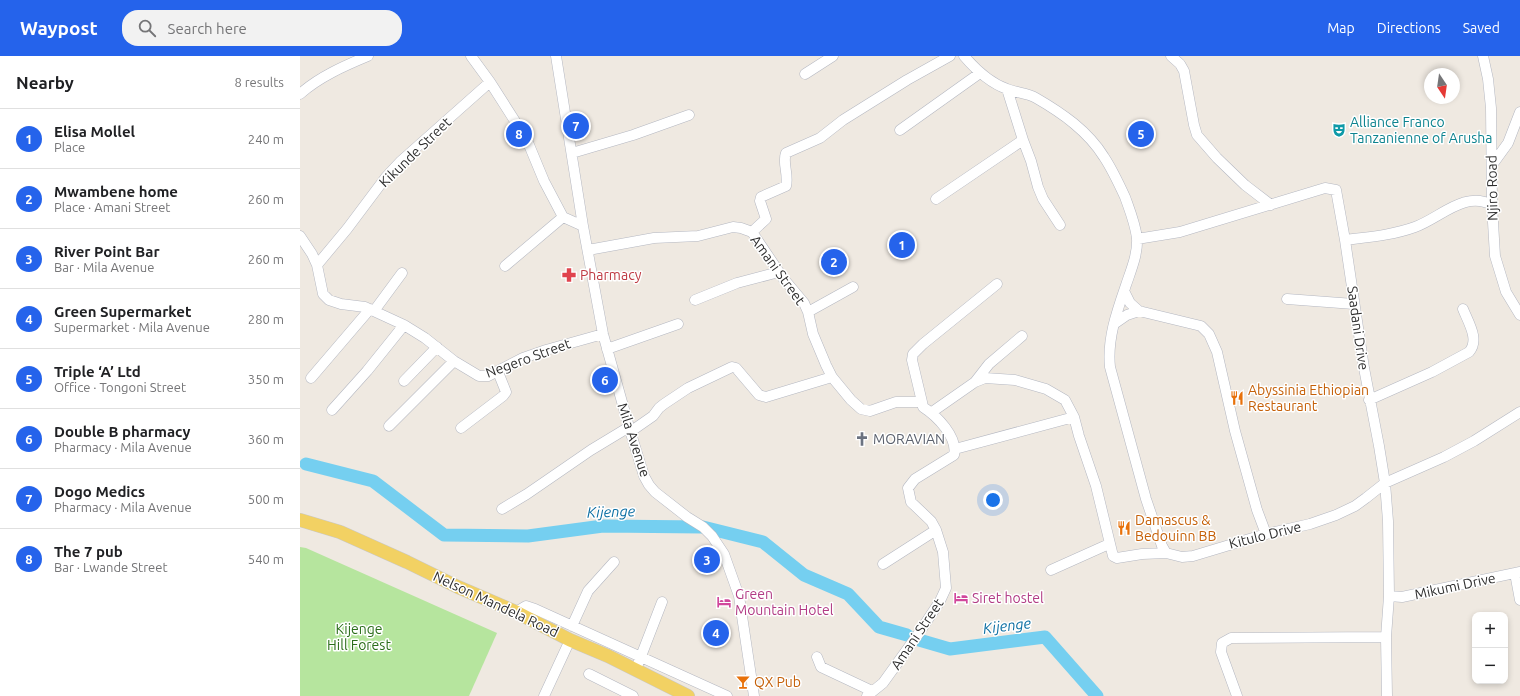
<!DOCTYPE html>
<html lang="en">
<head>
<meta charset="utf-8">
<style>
	:root { --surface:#fff; --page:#f2f2f2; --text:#202124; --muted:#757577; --line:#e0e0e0; --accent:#2563eb }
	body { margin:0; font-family:Ubuntu,sans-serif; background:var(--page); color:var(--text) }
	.controls { position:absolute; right:12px; bottom:12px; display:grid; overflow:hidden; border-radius:8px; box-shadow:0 2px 6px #0003 }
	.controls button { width:36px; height:36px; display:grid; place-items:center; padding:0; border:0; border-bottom:1px solid var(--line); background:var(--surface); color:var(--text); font:20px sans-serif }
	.compass { position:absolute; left:1124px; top:12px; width:36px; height:36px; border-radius:50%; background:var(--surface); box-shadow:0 2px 6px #0003; rotate:167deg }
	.you { position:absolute; left:693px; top:444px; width:14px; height:14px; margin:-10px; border:3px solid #fff; border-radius:50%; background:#1a73e8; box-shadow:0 0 0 6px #1a73e833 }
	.badge { display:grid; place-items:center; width:26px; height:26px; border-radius:50%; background:var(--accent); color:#fff; font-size:13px; font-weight:700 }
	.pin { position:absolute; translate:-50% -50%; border:2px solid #fff; box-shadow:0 1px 4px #0006 }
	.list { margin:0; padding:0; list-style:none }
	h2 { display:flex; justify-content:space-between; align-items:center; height:52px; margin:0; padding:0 16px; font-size:17px }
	h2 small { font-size:13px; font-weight:400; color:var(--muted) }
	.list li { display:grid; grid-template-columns:26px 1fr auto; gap:12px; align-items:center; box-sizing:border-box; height:60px; padding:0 16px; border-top:1px solid var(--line) }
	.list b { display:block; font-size:15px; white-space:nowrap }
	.list p { margin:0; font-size:13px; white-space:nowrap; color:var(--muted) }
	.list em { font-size:13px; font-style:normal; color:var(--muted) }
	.icon { flex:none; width:22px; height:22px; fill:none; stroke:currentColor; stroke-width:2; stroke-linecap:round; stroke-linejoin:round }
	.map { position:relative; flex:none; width:1220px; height:640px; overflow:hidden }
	header { display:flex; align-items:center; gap:24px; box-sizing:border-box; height:56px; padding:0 20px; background:var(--accent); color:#fff }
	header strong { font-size:19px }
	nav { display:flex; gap:22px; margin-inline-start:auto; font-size:14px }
	.search { width:280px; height:36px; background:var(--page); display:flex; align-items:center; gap:10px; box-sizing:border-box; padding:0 14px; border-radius:16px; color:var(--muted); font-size:15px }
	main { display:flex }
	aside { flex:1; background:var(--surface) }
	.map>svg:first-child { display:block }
	.green { fill:#b6e59e }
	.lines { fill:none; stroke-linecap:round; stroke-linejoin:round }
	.river { stroke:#75cff0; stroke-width:13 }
	.minor-casing { stroke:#b4b7c1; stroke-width:11 }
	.major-casing { stroke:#c9c9c9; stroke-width:14 }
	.minor { stroke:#fff; stroke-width:10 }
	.major { stroke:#f2d163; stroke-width:13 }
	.labels { text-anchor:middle; stroke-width:3; stroke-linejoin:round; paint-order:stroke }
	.culture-label { font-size:14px; fill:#0d838f; stroke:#fff; text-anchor:start }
	.street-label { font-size:14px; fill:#2e2e2e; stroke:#fff }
	.health-label { font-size:14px; fill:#be3a42; stroke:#fff; text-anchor:start }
	.food-label { font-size:14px; fill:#c56008; stroke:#fff; text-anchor:start }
	.worship-label { font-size:14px; fill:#5b616d; stroke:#fff; text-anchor:start }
	.hotel-label { font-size:14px; fill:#b23c85; stroke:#fff; text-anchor:start }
	.park-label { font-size:14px; fill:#2c6e1b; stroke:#fff }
	.water-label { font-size:15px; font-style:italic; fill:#0d6fa3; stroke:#fff }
</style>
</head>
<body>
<header>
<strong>Waypost</strong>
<div class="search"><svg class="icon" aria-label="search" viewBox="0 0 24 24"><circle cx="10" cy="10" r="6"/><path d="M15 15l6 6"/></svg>Search here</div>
<nav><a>Map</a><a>Directions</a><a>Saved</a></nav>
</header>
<main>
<aside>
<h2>Nearby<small>8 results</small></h2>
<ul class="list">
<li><span class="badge">1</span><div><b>Elisa Mollel</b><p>Place</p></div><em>240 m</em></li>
<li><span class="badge">2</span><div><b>Mwambene home</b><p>Place · Amani Street</p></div><em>260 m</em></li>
<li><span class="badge">3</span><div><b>River Point Bar</b><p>Bar · Mila Avenue</p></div><em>260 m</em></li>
<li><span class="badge">4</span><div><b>Green Supermarket</b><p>Supermarket · Mila Avenue</p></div><em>280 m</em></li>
<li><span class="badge">5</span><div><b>Triple ‘A’ Ltd</b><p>Office · Tongoni Street</p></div><em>350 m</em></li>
<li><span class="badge">6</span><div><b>Double B pharmacy</b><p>Pharmacy · Mila Avenue</p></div><em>360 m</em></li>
<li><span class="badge">7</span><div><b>Dogo Medics</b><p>Pharmacy · Mila Avenue</p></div><em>500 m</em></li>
<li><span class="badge">8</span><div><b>The 7 pub</b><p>Bar · Lwande Street</p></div><em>540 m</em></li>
</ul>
</aside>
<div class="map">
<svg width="1220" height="640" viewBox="0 0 1220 640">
	<rect width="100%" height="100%" fill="#efe9e1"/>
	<!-- green -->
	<path class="green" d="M0,491L6,492L197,577L169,640H0Z"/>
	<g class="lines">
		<!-- river -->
		<path class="river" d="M6,408L73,425L144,479L228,480L303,470L403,471L463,486L504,519L548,538L579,571L607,579
			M619,584L650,593L745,581L797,640"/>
		<defs>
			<path id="minor" d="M171,0L190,26L227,84L244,125L263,161L283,170
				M256,0L283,170L303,278L329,371L344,420L349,429L355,436L387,461L403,471L412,480L424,498L439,540L454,640
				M664,0C676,14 690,27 707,33C717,37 727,37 736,42C762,57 788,75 804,101C812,113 819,128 825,141C830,155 835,167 837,182C838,198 831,214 826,229C817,255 807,283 810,311L846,443L862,490L866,497L882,501L893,500L966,478L1010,468L1036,459L1055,450L1066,442L1085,427L1144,401L1174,385L1220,356
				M871,0L880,8L884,15L894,69L897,79L917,102L945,129L971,149
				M1183,0L1188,23L1191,52L1192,149L1195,200L1206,236L1220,259
				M505,18L533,0
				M0,38C19,21 44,10 68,0
				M600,74L680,17
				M723,84L731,105L738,131L743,143L760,169
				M272,97L333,79L389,59
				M1192,109L1208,87L1220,56
				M636,143L723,84L707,33
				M452,176L466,163L460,145L461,141L486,130C489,119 482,106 486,97L520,82L543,64L607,24L650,0
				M0,180L12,198L17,209L23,238L29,244L41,248L65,251L104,269L125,282L154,305L179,320H188L223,302L246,294L303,278
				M837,183L880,176L1025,132L1036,134L1045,184L1064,312L1079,390L1085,427L1088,465L1089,540L1086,581L1087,640
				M1045,184C1069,181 1093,179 1115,171C1140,162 1165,134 1192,149
				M288,194L354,182L398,180L433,171L441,172L452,176L483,222L504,247L508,256L513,278L526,309L532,321L551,344L561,353L570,355L596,346H622L623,351C637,360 658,381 654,399L615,423L608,432L611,446L631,465L636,474L643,496L646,532L640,545L619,577L583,627L567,640
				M17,209L47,173L86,121L101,105L190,26
				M205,210L263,161
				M824,235L830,247L839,255
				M987,243L1054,248
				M395,244L437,227L479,216
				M74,255L102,217
				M508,256L553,231
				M814,268L827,259L839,255L901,270L909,278L917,296L935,375L957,454L966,478
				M307,293L378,268
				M11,322L70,253
				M104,325L137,291
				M675,326L689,308L722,280
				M1069,344L1132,316L1169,296C1180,284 1168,266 1163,253
				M622,346L612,304L613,298L623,288L697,228
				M32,354L67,315L104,269
				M632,356L675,326L685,322L715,324L746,333L765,344L774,361L779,380L796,430L813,500L817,502L842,498L866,497
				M89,370L154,305
				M161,372L203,340L206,336L198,316
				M330,376L353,360L359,352L364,348L388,332L432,311L436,312L459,339L466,341L532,321
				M655,393L774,361
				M202,453L227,438L291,394L329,371
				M583,508L636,474
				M751,514L809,488
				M1215,517L1220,544
				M1089,540L1102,541L1220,516
				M216,556L226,550L235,553L427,640
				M272,570L288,535L314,506
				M517,601L521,611L572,635
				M338,608L362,546
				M289,618L333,640
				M244,640L270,584
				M937,640L921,596L922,587L931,582L1086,581"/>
			<path id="major" d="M0,464L40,476L107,506L158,531L216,556L270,584L308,600L388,640"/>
		</defs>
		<!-- minor casing -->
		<use href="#minor" class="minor-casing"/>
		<!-- major casing -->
		<use href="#major" class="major-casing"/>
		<!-- minor -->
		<use href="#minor" class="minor"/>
		<!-- major -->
		<use href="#major" class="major"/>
	</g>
	<!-- icons -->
	<defs>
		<symbol id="theatre-bare" viewBox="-9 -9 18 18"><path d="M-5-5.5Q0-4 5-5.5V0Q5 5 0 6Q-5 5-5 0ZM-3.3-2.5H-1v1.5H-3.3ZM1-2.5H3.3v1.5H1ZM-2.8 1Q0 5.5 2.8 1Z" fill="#0f9aa8" stroke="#fff" stroke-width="2.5" paint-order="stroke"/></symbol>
		<symbol id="pharmacy-bare" viewBox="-9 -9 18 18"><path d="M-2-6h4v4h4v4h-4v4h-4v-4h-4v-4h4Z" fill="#e0444e" stroke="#fff" stroke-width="2.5" paint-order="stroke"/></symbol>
		<symbol id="restaurant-bare" viewBox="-9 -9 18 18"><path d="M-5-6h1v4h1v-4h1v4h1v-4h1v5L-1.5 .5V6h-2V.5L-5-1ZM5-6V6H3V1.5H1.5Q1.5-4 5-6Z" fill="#e8710a" stroke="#fff" stroke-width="2.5" paint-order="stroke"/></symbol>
		<symbol id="church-bare" viewBox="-9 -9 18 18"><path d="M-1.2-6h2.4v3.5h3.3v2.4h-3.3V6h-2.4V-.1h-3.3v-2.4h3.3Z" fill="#6b7280" stroke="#fff" stroke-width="2.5" paint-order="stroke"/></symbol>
		<symbol id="hotel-bare" viewBox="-9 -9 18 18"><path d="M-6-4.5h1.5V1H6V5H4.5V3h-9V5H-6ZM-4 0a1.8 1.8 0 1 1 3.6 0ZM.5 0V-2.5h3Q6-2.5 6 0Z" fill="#d1479c" stroke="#fff" stroke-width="2.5" paint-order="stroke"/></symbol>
		<symbol id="bar-bare" viewBox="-9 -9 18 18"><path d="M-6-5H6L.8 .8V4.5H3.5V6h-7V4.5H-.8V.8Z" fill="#e8710a" stroke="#fff" stroke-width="2.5" paint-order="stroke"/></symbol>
	</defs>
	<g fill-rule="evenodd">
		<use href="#theatre-bare" x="1029" y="64" width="20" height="20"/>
		<use href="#pharmacy-bare" x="259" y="209" width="20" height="20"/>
		<use href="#restaurant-bare" x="927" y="332" width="20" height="20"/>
		<use href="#church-bare" x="552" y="373" width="20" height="20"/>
		<use href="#restaurant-bare" x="814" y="462" width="20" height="20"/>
		<use href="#hotel-bare" x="651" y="532" width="20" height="20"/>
		<use href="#hotel-bare" x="414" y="536" width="20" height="20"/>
		<use href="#bar-bare" x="433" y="616" width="20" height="20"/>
	</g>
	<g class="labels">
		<!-- culture labels -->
		<g class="culture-label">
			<text x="1050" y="71">Alliance Franco<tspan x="1050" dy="16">Tanzanienne of Arusha</tspan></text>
		</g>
		<!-- street labels -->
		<g class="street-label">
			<text transform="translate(115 96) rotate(-44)" y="5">Kikunde Street</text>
			<text transform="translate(1192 132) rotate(-91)" y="5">Njiro Road</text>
			<text transform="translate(478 214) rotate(54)" y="5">Amani Street</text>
			<text transform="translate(1058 272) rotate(82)" y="5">Saadani Drive</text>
			<text transform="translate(228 302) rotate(-20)" y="5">Negero Street</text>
			<text transform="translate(334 384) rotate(72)" y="5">Mila Avenue</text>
			<text transform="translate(965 479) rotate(-14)" y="5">Kitulo Drive</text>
			<text transform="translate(1155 530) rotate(-12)" y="5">Mikumi Drive</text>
			<text transform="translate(196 548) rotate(25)" y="5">Nelson Mandela Road</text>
			<text transform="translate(617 578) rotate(-56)" y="5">Amani Street</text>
		</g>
		<!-- health labels -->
		<g class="health-label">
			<text x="280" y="224">Pharmacy</text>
		</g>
		<!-- food labels -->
		<g class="food-label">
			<text x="948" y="339">Abyssinia Ethiopian<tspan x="948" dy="16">Restaurant</tspan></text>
			<text x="835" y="469">Damascus &amp;<tspan x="835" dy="16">Bedouinn BB</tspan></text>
			<text x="454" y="631">QX Pub</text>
		</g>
		<!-- worship labels -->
		<g class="worship-label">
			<text x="573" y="388">MORAVIAN</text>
		</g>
		<!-- hotel labels -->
		<g class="hotel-label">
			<text x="435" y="543">Green<tspan x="435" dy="16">Mountain Hotel</tspan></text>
			<text x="672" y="547">Siret hostel</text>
		</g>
		<!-- park labels -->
		<g class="park-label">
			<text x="59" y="578">Kijenge<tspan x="59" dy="16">Hill Forest</tspan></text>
		</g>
		<!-- water labels -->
		<g class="water-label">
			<text transform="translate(311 456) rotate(-2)" y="5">Kijenge</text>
			<text transform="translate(707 570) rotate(-7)" y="5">Kijenge</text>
		</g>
	</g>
</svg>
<div class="controls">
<button>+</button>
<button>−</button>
</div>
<svg class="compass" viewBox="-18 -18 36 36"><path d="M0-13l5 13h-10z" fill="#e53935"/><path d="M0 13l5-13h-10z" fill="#757577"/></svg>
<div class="you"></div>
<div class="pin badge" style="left:602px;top:189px">1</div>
<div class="pin badge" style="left:534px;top:206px">2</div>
<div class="pin badge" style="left:407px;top:504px">3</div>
<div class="pin badge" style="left:416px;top:577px">4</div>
<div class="pin badge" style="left:841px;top:78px">5</div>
<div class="pin badge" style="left:305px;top:324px">6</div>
<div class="pin badge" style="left:276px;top:70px">7</div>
<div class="pin badge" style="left:219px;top:78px">8</div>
</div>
</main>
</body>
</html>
